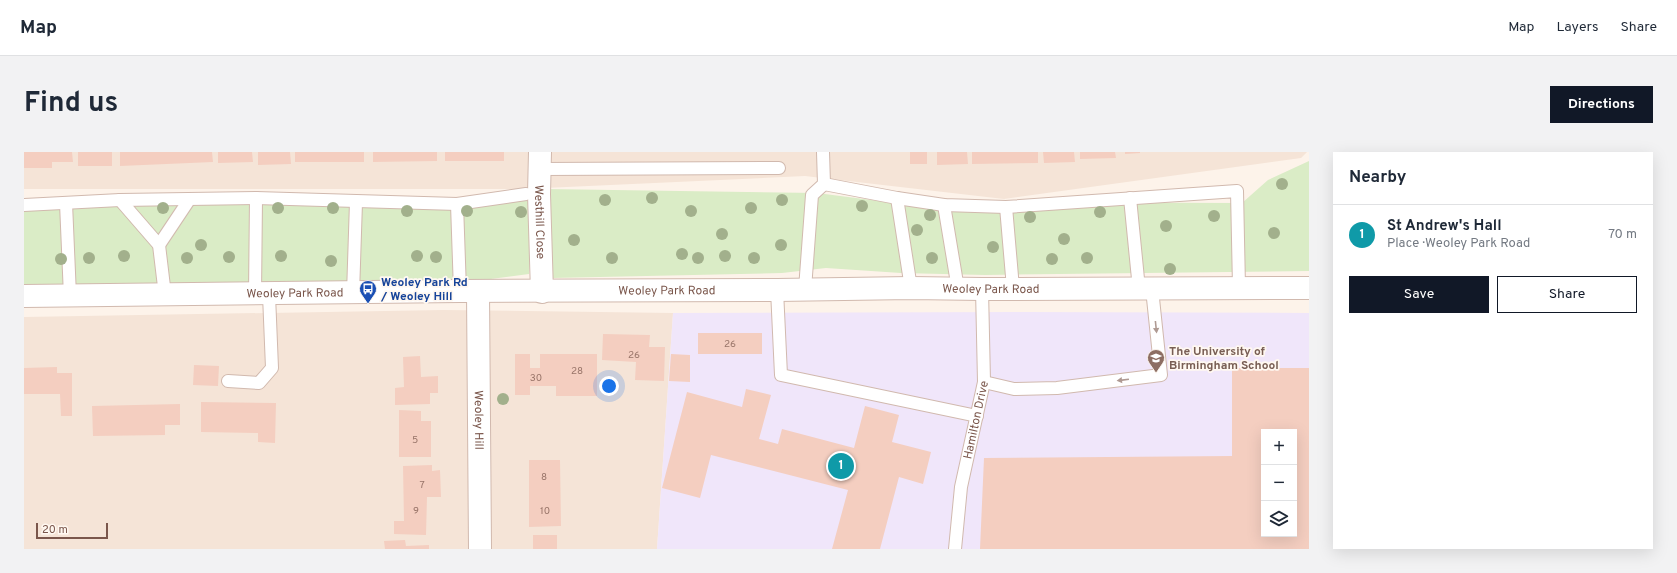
<!DOCTYPE html>
<html lang="en">
<head>
<meta charset="utf-8">
<style>
	:root { --surface:#fff; --page:#f2f2f3; --text:#1f2937; --muted:#747a83; --line:#e0e1e3; --accent:#111827 }
	body { margin:0; font-family:Overpass,sans-serif; background:var(--page); color:var(--text) }
	.controls { position:absolute; right:12px; bottom:12px; display:grid; overflow:hidden; border-radius:0px; box-shadow:0 4px 16px #0002 }
	.controls button { width:36px; height:36px; display:grid; place-items:center; padding:0; border:0; border-bottom:1px solid var(--line); background:var(--surface); color:var(--text); font:20px sans-serif }
	.scale { position:absolute; left:12px; bottom:10px; width:72px; box-sizing:border-box; padding-left:4px; border:2px solid #7a564b; border-top:0; font-size:11px; line-height:14px; white-space:nowrap; color:#7a564b; -webkit-text-stroke:3px #fff8f1; paint-order:stroke }
	.you { position:absolute; left:585px; top:234px; width:14px; height:14px; margin:-10px; border:3px solid #fff; border-radius:50%; background:#1a73e8; box-shadow:0 0 0 6px #1a73e833 }
	.badge { display:grid; place-items:center; width:26px; height:26px; border-radius:50%; background:var(--accent); color:#fff; font-size:13px; font-weight:700 }
	.pin { position:absolute; translate:-50% -50%; border:2px solid #fff; box-shadow:0 1px 4px #0006 }
	.list { margin:0; padding:0; list-style:none }
	h2 { display:flex; justify-content:space-between; align-items:center; height:52px; margin:0; padding:0 16px; font-size:17px }
	h2 small { font-size:13px; font-weight:400; color:var(--muted) }
	.list li { display:grid; grid-template-columns:26px 1fr auto; gap:12px; align-items:center; box-sizing:border-box; height:60px; padding:0 16px; border-top:1px solid var(--line) }
	.list b { display:block; font-size:15px; white-space:nowrap }
	.list p { margin:0; font-size:13px; white-space:nowrap; color:var(--muted) }
	.list em { font-size:13px; font-style:normal; color:var(--muted) }
	.actions { display:flex; gap:8px; padding:12px 16px }
	.actions a { flex:1; padding:9px 0; border:1px solid var(--accent); border-radius:0px; text-align:center; font-size:14px; color:var(--accent) }
	.actions .main { background:var(--accent); color:#fff }
	.icon { flex:none; width:22px; height:22px; fill:none; stroke:currentColor; stroke-width:2; stroke-linecap:round; stroke-linejoin:round }
	.map { position:relative; flex:none; width:1285px; height:397px; overflow:hidden; border-radius:0px }
	header { display:flex; align-items:center; gap:24px; box-sizing:border-box; height:56px; padding:0 20px; background:var(--surface); border-bottom:1px solid var(--line) }
	header strong { font-size:19px }
	nav { display:flex; gap:22px; margin-inline-start:auto; font-size:14px }
	.intro { display:flex; align-items:center; justify-content:space-between; box-sizing:border-box; height:96px; padding:0 24px }
	h1 { margin:0; font-size:28px }
	.button { padding:10px 18px; border-radius:0px; background:var(--accent); color:#fff; font-size:14px; font-weight:700 }
	main { display:flex; gap:24px; padding:0 24px }
	aside { flex:1; background:var(--surface); border-radius:0px; box-shadow:0 4px 16px #0002 }
	.map>svg:first-child { display:block }
	.residential { fill:#f5e4d7 }
	.education { fill:#f0e6fa; fill-rule:evenodd }
	.green { fill:#daecc6 }
	.building { fill:#f4cec0; fill-rule:evenodd }
	.lines { fill:none; stroke-linecap:round; stroke-linejoin:round }
	.service-casing { stroke:#d1b9ae; stroke-width:14 }
	.minor-casing { stroke:#d1b9ae; stroke-width:24 }
	.tertiary-casing { stroke:#d1b9ae; stroke-width:24 }
	.service { stroke:#fff; stroke-width:12 }
	.minor { stroke:#fff; stroke-width:22 }
	.tertiary { stroke:#fff; stroke-width:22 }
	.tree { fill:#a2b08c }
	.oneway { fill:#af9a93 }
	.labels { text-anchor:middle; stroke-width:3.5; stroke-linejoin:round; paint-order:stroke }
	.number-label { font-size:10px; fill:#987468 }
	.street-label { font-size:12px; fill:#7a564b; stroke:#fff8f1 }
	.transit-label { font-size:12px; font-weight:bold; fill:#164399; stroke:#fff8f1; text-anchor:start }
	.education-label { font-size:12px; font-weight:bold; fill:#785e54; stroke:#fff8f1; text-anchor:start }
</style>
</head>
<body>
<header>
<strong>Map</strong>
<nav><a>Map</a><a>Layers</a><a>Share</a></nav>
</header>
<div class="intro"><h1>Find us</h1><a class="button">Directions</a></div>
<main>
<div class="map">
<svg width="1285" height="397" viewBox="0 0 1285 397">
	<rect width="100%" height="100%" fill="#fdf3ea"/>
	<!-- residential -->
	<path class="residential" d="M0,0H1283L1277,6L980,47L781,24L499,37H0Z
		M419,158L649,161L633,397H0V165Z"/>
	<!-- education -->
	<path class="education" d="M998,160L1285,161V397H633L649,161ZM1240,280H1270V382H1240Z"/>
	<!-- green -->
	<path class="green" d="M1285,9V119L961,123L877,121L802,116L758,121L528,126L522,37L793,41L863,50L1218,51L1244,28Z
		M505,45L509,53L505,122L444,130L0,134V52L328,51Z"/>
	<!-- building -->
	<path class="building" d="M0,0H48L49,10H28V16H0Z
		M54,0H88V14H54Z
		M96,0H188L189,10L96,14Z
		M194,0H228L229,10L194,11Z
		M234,0H266L267,12L234,13Z
		M271,0H340V10H271Z
		M349,0H413V9L349,10Z
		M421,0H480V9H421Z
		M886,0H903V12H886Z
		M913,0H943L944,12L913,13Z
		M948,0H1014V11L948,12Z
		M1019,0H1050L1051,10L1020,11Z
		M1056,0H1091L1092,6L1056,7Z
		M1101,0H1116V1L1101,2Z
		M674,181H738V202H674Z
		M579,182L626,183L625,195H641L640,229L611,228L612,210L578,208Z
		M491,202H506V216H516V202H573V244H532V234H506V243H491Z
		M647,202L666,203V230L645,229Z
		M396,204L397,225L414,224V241H406V252L371,253V236L380,235L379,205Z
		M170,213L195,214L194,234L169,233Z
		M33,215V221H48V264H37L36,242H0V216Z
		M1208,216H1285V397H956L960,306L1208,304ZM1240,280H1270V382H1240Z
		M722,237L747,243L735,287L754,292L758,277L830,296L841,254L875,263L868,290L907,300L899,332L875,325L856,397H808L824,338L687,303L676,346L638,336L663,240L718,255Z
		M177,250L252,251L251,291L234,290V281L177,280Z
		M156,252V273H141V283L69,284L68,254Z
		M375,258L397,259V269H407V305H375Z
		M505,308H536L537,374L505,375Z
		M408,313V319L416,318L417,345H403L402,383L370,382V369H380L379,314Z
		M509,383H533V397H509Z
		M381,388L382,394L405,393V397H361L360,389Z"/>
	<g class="lines">
		<defs>
			<g id="service">
				<path d="M516,17L755,16"/>
				<path d="M800,32L873,46L920,53L982,55L1213,39L1215,135"/>
				<path d="M873,46L887,136"/>
				<path d="M1106,46L1115,137"/>
				<path d="M96,48L135,93L141,143"/>
				<path d="M42,51L46,144"/>
				<path d="M433,52L436,139"/>
				<path d="M0,53L96,48L232,46L433,52L502,42"/>
				<path d="M920,53L934,137"/>
				<path d="M982,55L989,136"/>
				<path d="M135,93L165,48"/>
				<path d="M781,137L788,43L800,32L799,0"/>
				<path d="M753,138L757,223L953,264"/>
				<path d="M329,142L332,50"/>
				<path d="M231,143L232,46"/>
				<path d="M204,229L235,231L248,216L245,143"/>
				<path d="M960,230L990,237L1033,236L1137,223L1128,137"/>
				<path id="s1" d="M931,397L937,335L960,230L958,137"/>
			</g>
			<g id="minor">
				<path id="s2" d="M516,0L515,42L518,140"/>
				<path id="s3" d="M454,140L456,397"/>
			</g>
			<g id="tertiary">
				<path id="s4" d="M0,144L436,139L753,138L887,136L958,137L1285,136"/>
			</g>
		</defs>
		<!-- service casing -->
		<use href="#service" class="service-casing"/>
		<!-- minor casing -->
		<use href="#minor" class="minor-casing"/>
		<!-- tertiary casing -->
		<use href="#tertiary" class="tertiary-casing"/>
		<!-- service -->
		<use href="#service" class="service"/>
		<!-- minor -->
		<use href="#minor" class="minor"/>
		<!-- tertiary -->
		<use href="#tertiary" class="tertiary"/>
	</g>
	<!-- trees -->
	<g class="tree">
		<circle cx="1258" cy="32" r="6"/>
		<circle cx="628" cy="46" r="6"/>
		<circle cx="581" cy="48" r="6"/>
		<circle cx="758" cy="48" r="6"/>
		<circle cx="838" cy="54" r="6"/>
		<circle cx="139" cy="56" r="6"/>
		<circle cx="254" cy="56" r="6"/>
		<circle cx="309" cy="56" r="6"/>
		<circle cx="727" cy="56" r="6"/>
		<circle cx="383" cy="59" r="6"/>
		<circle cx="443" cy="59" r="6"/>
		<circle cx="667" cy="59" r="6"/>
		<circle cx="497" cy="60" r="6"/>
		<circle cx="1076" cy="60" r="6"/>
		<circle cx="906" cy="63" r="6"/>
		<circle cx="1190" cy="64" r="6"/>
		<circle cx="1006" cy="65" r="6"/>
		<circle cx="1142" cy="74" r="6"/>
		<circle cx="893" cy="78" r="6"/>
		<circle cx="1250" cy="81" r="6"/>
		<circle cx="698" cy="82" r="6"/>
		<circle cx="1040" cy="87" r="6"/>
		<circle cx="550" cy="88" r="6"/>
		<circle cx="177" cy="93" r="6"/>
		<circle cx="757" cy="93" r="6"/>
		<circle cx="969" cy="95" r="6"/>
		<circle cx="658" cy="102" r="6"/>
		<circle cx="100" cy="104" r="6"/>
		<circle cx="257" cy="104" r="6"/>
		<circle cx="393" cy="104" r="6"/>
		<circle cx="701" cy="104" r="6"/>
		<circle cx="205" cy="105" r="6"/>
		<circle cx="412" cy="105" r="6"/>
		<circle cx="65" cy="106" r="6"/>
		<circle cx="163" cy="106" r="6"/>
		<circle cx="588" cy="106" r="6"/>
		<circle cx="674" cy="106" r="6"/>
		<circle cx="730" cy="106" r="6"/>
		<circle cx="908" cy="106" r="6"/>
		<circle cx="1063" cy="106" r="6"/>
		<circle cx="37" cy="107" r="6"/>
		<circle cx="1028" cy="107" r="6"/>
		<circle cx="307" cy="109" r="6"/>
		<circle cx="1146" cy="117" r="6"/>
		<circle cx="479" cy="247" r="6"/>
	</g>
	<!-- one-way arrows -->
	<defs><path id="oneway-solid" d="M-6-.8H1V-3.2L6.5 0L1 3.2V.8H-6Z"/></defs>
	<g class="oneway">
		<use href="#oneway-solid" transform="translate(1132 175) rotate(84)"/>
		<use href="#oneway-solid" transform="translate(1099 228) rotate(173)"/>
	</g>
	<!-- icons -->
	<defs>
		<symbol id="bus-pin" viewBox="-11 -11 22 30"><path d="M0 17L-7.5 6A9.5 9.5 0 1 1 7.5 6Z" fill="#1a4fb4" stroke="#fff8f1"/><path d="M-5-6H5V4H4V6H2V4H-2V6H-4V4H-5ZM-3.5-4V0h7V-4ZM-3.5 1.2v1.5H-2V1.2ZM2 1.2v1.5H3.5V1.2Z" fill="#fff"/></symbol>
		<symbol id="school-pin" viewBox="-11 -11 22 30"><path d="M0 17L-7.5 6A9.5 9.5 0 1 1 7.5 6Z" fill="#8d6e63" stroke="#fff8f1"/><path d="M0-5L7-2L0 1L-7-2ZM-4 1L0 2.5L4 1V4Q0 6-4 4Z" fill="#fff"/></symbol>
	</defs>
	<g fill-rule="evenodd">
		<use href="#bus-pin" x="334" y="127" width="20" height="27"/>
		<use href="#school-pin" x="1122" y="196" width="20" height="27"/>
	</g>
	<g class="labels">
		<!-- number labels -->
		<g class="number-label">
			<text x="706" y="195">26</text>
			<text x="610" y="206">26</text>
			<text x="553" y="222">28</text>
			<text x="512" y="229">30</text>
			<text x="391" y="291">5</text>
			<text x="520" y="328">8</text>
			<text x="398" y="336">7</text>
			<text x="392" y="362">9</text>
			<text x="521" y="362">10</text>
		</g>
		<!-- street labels -->
		<g class="street-label">
			<text dy="4" stroke="none"><textPath href="#s2" startOffset="70">Westhill Close</textPath></text>
			<text dy="4" stroke="none"><textPath href="#s4" startOffset="967">Weoley Park Road</textPath></text>
			<text dy="4" stroke="none"><textPath href="#s4" startOffset="643">Weoley Park Road</textPath></text>
			<text dy="4" stroke="none"><textPath href="#s4" startOffset="271">Weoley Park Road</textPath></text>
			<text dy="4" stroke="none"><textPath href="#s3" startOffset="128">Weoley Hill</textPath></text>
			<text dy="4" stroke="none"><textPath href="#s1" startOffset="131">Hamilton Drive</textPath></text>
		</g>
		<!-- transit labels -->
		<g class="transit-label">
			<text x="357" y="134">Weoley Park Rd<tspan x="357" dy="14">/ Weoley Hill</tspan></text>
		</g>
		<!-- education labels -->
		<g class="education-label">
			<text x="1145" y="203">The University of<tspan x="1145" dy="14">Birmingham School</tspan></text>
		</g>
	</g>
</svg>
<div class="controls">
<button>+</button>
<button>−</button>
<button><svg class="icon" aria-label="layers" viewBox="0 0 24 24"><path d="M12 4l9 5-9 5-9-5zM3 14l9 5 9-5"/></svg></button>
</div>
<div class="scale">20 m</div>
<div class="you"></div>
<div class="pin badge" style="left:817px;top:314px;background:#0f9aa8">1</div>
</div>
<aside>
<h2>Nearby<small></small></h2>
<ul class="list">
<li><span class="badge" style="background:#0f9aa8">1</span><div><b>St Andrew's Hall</b><p>Place · Weoley Park Road</p></div><em>70 m</em></li>
</ul>
<div class="actions"><a class="main">Save</a><a>Share</a></div>
</aside>
</main>
</body>
</html>
